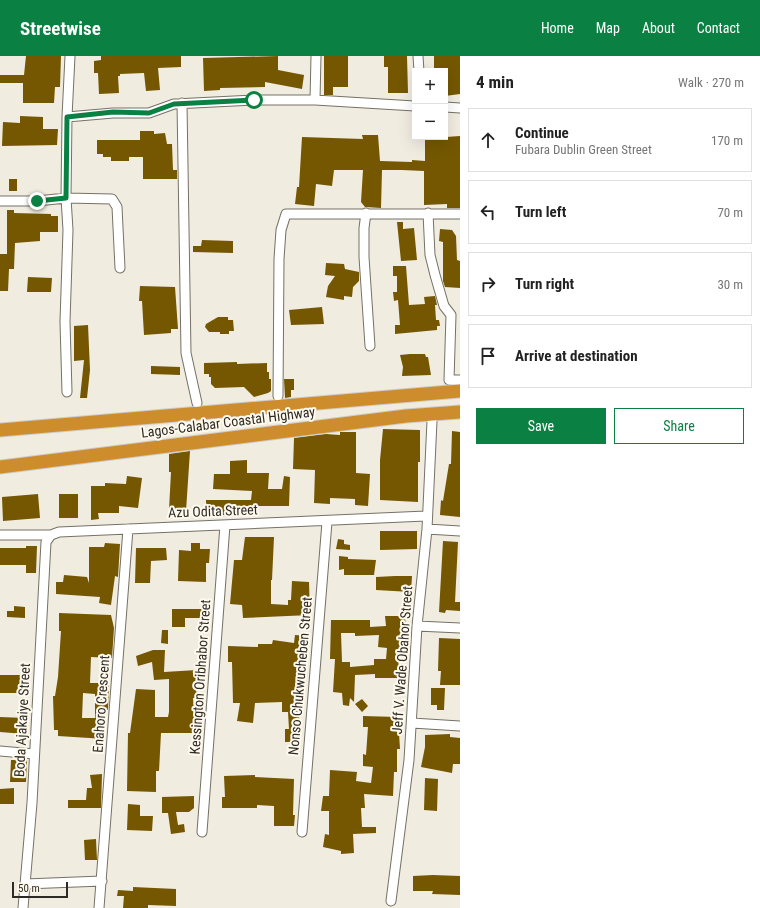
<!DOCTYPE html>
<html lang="en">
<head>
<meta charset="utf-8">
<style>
	:root { --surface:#fff; --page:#f6f6f6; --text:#222; --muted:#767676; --line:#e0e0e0; --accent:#0b8043 }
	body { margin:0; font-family:"Roboto Condensed",sans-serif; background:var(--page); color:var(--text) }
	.controls { position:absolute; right:12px; top:12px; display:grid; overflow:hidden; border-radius:0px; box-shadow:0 4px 16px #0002 }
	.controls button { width:36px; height:36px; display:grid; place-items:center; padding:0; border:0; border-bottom:1px solid var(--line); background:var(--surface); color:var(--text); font:20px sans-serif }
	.scale { position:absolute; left:12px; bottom:10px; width:56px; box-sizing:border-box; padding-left:4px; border:2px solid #2d2b26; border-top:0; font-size:11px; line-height:14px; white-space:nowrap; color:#2d2b26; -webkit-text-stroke:3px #fff9ed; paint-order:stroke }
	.stop { position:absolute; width:12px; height:12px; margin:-9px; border:3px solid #0b8043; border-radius:50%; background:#fff }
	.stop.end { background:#0b8043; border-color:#fff; box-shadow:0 1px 4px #0008 }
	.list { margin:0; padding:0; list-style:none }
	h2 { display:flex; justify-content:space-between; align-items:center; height:52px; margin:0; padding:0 16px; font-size:17px }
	h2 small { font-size:13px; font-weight:400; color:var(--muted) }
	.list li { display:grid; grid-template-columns:26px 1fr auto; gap:12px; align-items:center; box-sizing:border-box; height:64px; margin:0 8px 8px; padding:0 8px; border:1px solid var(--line); border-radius:0px }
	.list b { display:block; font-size:15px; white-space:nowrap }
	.list p { margin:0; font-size:13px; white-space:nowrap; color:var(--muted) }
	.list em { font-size:13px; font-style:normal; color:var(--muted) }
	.actions { display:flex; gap:8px; padding:12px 16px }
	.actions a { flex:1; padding:9px 0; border:1px solid var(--accent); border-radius:0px; text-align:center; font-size:14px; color:var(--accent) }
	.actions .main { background:var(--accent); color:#fff }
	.icon { flex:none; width:22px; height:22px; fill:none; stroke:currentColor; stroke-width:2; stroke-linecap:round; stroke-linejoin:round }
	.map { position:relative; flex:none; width:460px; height:852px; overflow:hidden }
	header { display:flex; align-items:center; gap:24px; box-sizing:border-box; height:56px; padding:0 20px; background:var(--accent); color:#fff }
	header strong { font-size:19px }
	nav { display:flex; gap:22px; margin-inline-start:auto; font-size:14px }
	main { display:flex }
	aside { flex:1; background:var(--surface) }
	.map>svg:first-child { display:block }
	.building { fill:#745700; fill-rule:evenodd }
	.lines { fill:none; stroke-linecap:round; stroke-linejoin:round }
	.minor-casing { stroke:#757166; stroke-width:11 }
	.highway-casing { stroke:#cdcccb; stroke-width:15 }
	.minor { stroke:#fff; stroke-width:9 }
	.highway { stroke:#ce8d2d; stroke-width:13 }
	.route { stroke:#0b8043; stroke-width:5 }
	.labels { text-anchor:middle; stroke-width:4; stroke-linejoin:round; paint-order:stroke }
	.street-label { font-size:14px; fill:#2d2b26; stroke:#fff9ed }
</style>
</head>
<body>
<header>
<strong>Streetwise</strong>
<nav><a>Home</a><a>Map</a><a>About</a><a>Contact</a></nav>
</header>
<main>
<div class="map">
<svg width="460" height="852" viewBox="0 0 460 852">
	<rect width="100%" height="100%" fill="#f1ece0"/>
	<!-- building -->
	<path class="building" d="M26,0H61L60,31H55L54,47H23V27H0V19H24Z
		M101,0H181V11L158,12L160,34L146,35L144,17L120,18V20H118L119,37L99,38L98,17H94V5L101,4Z
		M278,0V14L304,19L302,33L265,26V31L220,32V34L204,35L203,2Z
		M324,0H348V31H333V39H324Z
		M384,0H407L408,37H388V11H384Z
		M434,0H460V38L445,40V13H434Z
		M20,60L43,61V73H58L57,89L2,90L3,66L20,67Z
		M140,75H154V78L165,77L167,88H172L173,114H177V123H143V101H129V105H111V101H103V98H97V84H140Z
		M362,79H378L380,105L412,106V104L425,105V84H446V81L460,80V152H447V148L424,149V115L402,114H382L381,152L365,151L361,146L363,114H334L332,130L316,128L314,150L295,148L297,131H299L302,81L363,83Z
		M9,123H17V135H9Z
		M7,154H14V157L51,158V160H58V176H40V185L15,187L14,213H9L8,235H0V198H7Z
		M397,166H403V173L414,172L417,204L401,205Z
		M440,173L452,174L456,180L457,204L460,205V232L445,231L443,225V186L439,185Z
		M202,184L233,185V197L193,196V190H201Z
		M326,207L344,208L345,213L359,216V225L353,231L352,241L344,240V244L326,241L328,230L335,220L325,219Z
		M393,210H406L409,249L425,248L424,241L435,240L437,249H435L436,264H439L440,270H437V274L395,278V269H400L398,244L394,245L393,236H397V220H393Z
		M28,221L52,222L51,236H27Z
		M140,230L175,231L178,273H171V277L144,279L142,245H139Z
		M322,251L324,268L291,269L289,254Z
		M218,261H228V264H233L234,275H229V278H220V276H209L205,271L206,268Z
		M88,269L90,314L87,342H80L84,304L74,305V270Z
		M410,298H425L426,301H428L431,319L402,320L403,311L400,299Z
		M237,306V308L267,307V316H269V323H271V335L268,337L254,341L244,331L215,332L211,328V321H209V318H204V307Z
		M151,310L180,311V319L151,318Z
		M284,323H294V334H291V341L285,342Z
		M383,373L420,374V406H418V446L380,444V404Z
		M452,375L460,376V461L440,459L441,444L443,445L449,408H451Z
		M340,376H356V417L370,418L368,450L355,449V443L330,442V448L314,447L315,414L293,413L294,382L326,378L340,379Z
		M190,395L186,455L169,454L171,416H169V398Z
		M247,404V417H269L268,433H282L284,420L290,421L289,450H246V453L241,452V459H206V444H251L252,435L213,433L214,418H230V405Z
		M127,420L142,422L138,452L119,450V457H98L99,463L91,464V430H105V427L126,428Z
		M38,438L40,462L3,465L2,441Z
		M59,438H78V462H59Z
		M380,475H417V493L380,494Z
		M245,481H274L272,524H271V548L288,549V544H291L292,525L309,526L310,559L243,562L242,549L230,548L234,504H242Z
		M338,483L344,484V488L350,489V494L336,493Z
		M443,485L458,486L455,546H460V555L446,554L445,557L439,556Z
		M105,487L120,488L118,521L115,520L111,549L99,547L100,541L56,538V526H63L64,519L87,521L89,527V491H104Z
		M191,487H200V493H210L209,507H206V526L178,525L179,494L191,495Z
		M26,490H37L36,517H26V509H0V492H26Z
		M136,492H166L167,504L151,505L150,527H135Z
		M339,500L348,501V503L376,504L374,519H344V513L339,514Z
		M395,520H412L411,536L376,534V521Z
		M14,550L25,551V562L7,561V555H14Z
		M172,553H206L205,562H185V571H172Z
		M59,557L111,559L114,572L112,602L91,601L90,627H109L108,654H105V683L58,680V674H54L53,640H55L58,621L61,575H59ZM83,637L95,638V662H82Z
		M385,560H405L406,576H403L401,596H398L399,622H375V618L355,619L354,646L350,642L349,650L343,649L342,637L333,636L335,603H330L331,564H370V571L386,570ZM341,577H355V580L379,579L378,591L387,592L386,603H374V609L350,611V606H342Z
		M162,574H168V588L161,587Z
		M295,579L309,580L303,606L302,628H298L300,686H285V673H289L288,656H282V646L255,647L253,667L237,665L240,647H233L232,606H228V590L258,591V588H272L273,584L294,587Z
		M439,582L460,583V629H440L441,615H438Z
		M153,594H165L164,616L197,614L196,642H193L194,657H197V677H161L159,715H156V736L127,735L128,677H130L136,633L155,634V661H168L169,656V623L154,624L152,606L138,610L136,600Z
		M0,619H26V637H0Z
		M431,632H445L444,654H437V649H431Z
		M362,643L368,650L362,656L355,648Z
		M363,660L397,661V677H399L400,693H397V716H394L393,740L364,738L365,752H361L362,771H376V777L353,778L354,797L341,798V795L323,791L325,778L329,779V755H321L323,740H329L330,714L357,716L356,725L371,727L373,711L363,710V698L366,699L368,671H363Z
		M0,661L26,662L25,678L0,676Z
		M450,678V681L460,682V708H453L452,717L421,711L425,691V679Z
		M11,704H27L26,726H10Z
		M102,718L101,752H68V744H86L87,732H92L90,719Z
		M255,719V721L294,723L293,759H295L294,770H274V750L257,749V752H222V741H225L224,720Z
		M425,722L438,723L437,755L424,754Z
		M14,732V748H0V733Z
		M194,740V752L189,756H176L178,769L184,768L185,776L171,778L168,757H162V741Z
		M128,748L140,749V760H153L152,775L127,774Z
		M96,783L97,804H85L84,784Z
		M433,819L460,820V839L432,838L433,835H413V820Z
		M133,831L176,833V850L148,849V852H123L124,840H117L118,834L133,835Z"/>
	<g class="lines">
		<defs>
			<path id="minor" d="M418,0L419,15
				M315,44L316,0
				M182,47L186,297L197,347
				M445,51L460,52
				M67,61L113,57H149L174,48L254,44H315L415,50
				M0,145H37L66,142L67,61L70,0
				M366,157L364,172V201L370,290
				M428,157L430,199L435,219L444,250L451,259L449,324H460
				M67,336L65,266L68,174L66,142L112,143L117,151L120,212
				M278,340L279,203L281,174L286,158H460
				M427,473L460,475
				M0,479H51L59,476L426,460
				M417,570L460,572
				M412,667L460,670
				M0,695L34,698
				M202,776L225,469
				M302,776L327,466
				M25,828L102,825
				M391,845L409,704L417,570L427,473L432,365
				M23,852L32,747L46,486L51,479
				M99,852L128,473"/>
			<path id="highway" d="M0,374L460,335
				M0,411L406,360L460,356"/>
		</defs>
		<!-- minor casing -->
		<use href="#minor" class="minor-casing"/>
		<!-- highway casing -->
		<use href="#highway" class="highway-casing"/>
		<!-- minor -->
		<use href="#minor" class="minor"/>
		<!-- highway -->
		<use href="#highway" class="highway"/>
	</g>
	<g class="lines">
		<!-- route -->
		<path class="route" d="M37,145L66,142L67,61L113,56L149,57L174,48L254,44"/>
	</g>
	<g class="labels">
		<!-- street labels -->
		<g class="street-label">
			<text transform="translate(228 366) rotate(-7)" y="5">Lagos-Calabar Coastal Highway</text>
			<text transform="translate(213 455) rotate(-2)" y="5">Azu Odita Street</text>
			<text transform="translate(402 604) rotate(-86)" y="5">Jeff V. Wade Obahor Street</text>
			<text transform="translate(300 620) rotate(-85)" y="5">Nonso Chukwucheben Street</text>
			<text transform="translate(200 621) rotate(-86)" y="5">Kessington Oribhabor Street</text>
			<text transform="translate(101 648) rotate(-86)" y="5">Enahoro Crescent</text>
			<text transform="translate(22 664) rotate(-87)" y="5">Boda Ajakaiye Street</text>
		</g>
	</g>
</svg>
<div class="controls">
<button>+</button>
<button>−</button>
</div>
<div class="scale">50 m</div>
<div class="stop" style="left:254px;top:44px"></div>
<div class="stop end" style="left:37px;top:145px"></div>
</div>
<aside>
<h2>4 min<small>Walk · 270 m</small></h2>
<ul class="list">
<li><svg class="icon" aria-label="ahead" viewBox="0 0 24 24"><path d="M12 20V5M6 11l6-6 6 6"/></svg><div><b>Continue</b><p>Fubara Dublin Green Street</p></div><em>170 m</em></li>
<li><svg class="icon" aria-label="left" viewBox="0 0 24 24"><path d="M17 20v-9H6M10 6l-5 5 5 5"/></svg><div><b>Turn left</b></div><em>70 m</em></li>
<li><svg class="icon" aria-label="right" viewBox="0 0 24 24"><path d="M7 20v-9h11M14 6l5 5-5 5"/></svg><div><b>Turn right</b></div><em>30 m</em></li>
<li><svg class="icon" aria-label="arrive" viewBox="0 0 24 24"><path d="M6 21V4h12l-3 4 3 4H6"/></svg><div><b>Arrive at destination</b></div></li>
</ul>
<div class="actions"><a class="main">Save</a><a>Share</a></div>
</aside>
</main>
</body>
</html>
